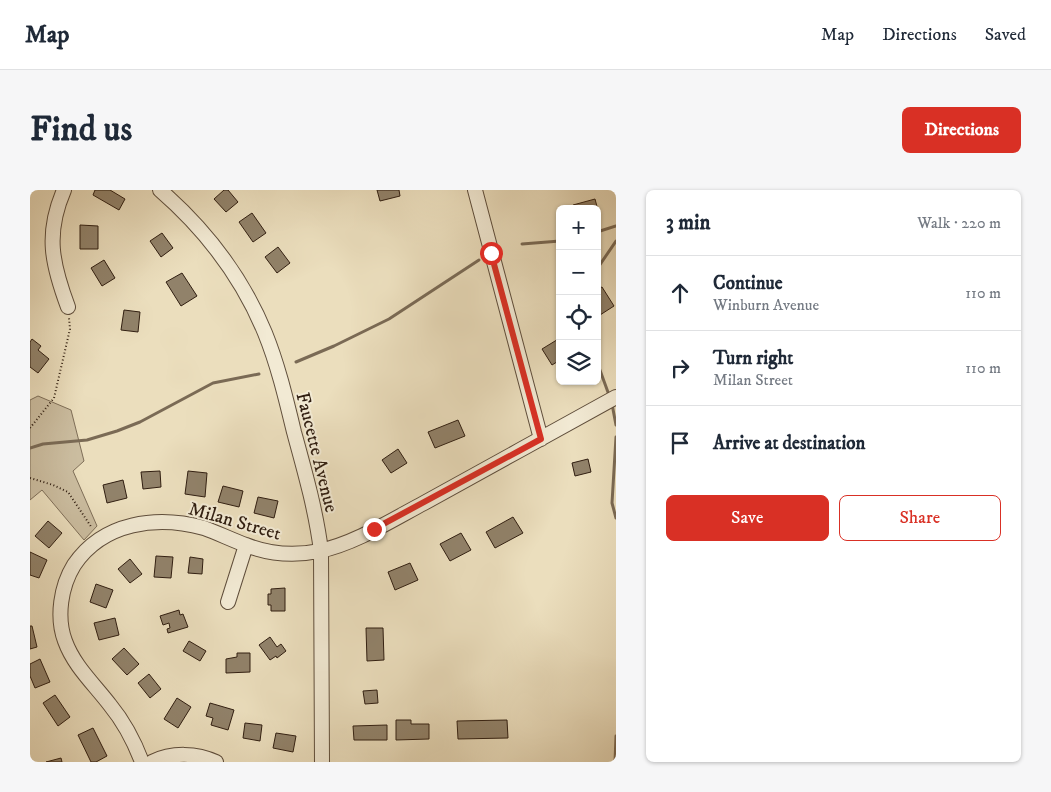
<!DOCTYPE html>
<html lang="en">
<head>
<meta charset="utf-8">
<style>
	:root { --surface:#fff; --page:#f6f6f7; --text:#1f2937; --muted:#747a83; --line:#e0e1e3; --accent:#d93025 }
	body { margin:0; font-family:"IM FELL DW Pica",serif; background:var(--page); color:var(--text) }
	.controls { position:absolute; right:15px; top:15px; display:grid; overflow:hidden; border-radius:8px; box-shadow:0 1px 4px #0004 }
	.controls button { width:45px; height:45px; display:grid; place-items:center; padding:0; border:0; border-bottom:1px solid var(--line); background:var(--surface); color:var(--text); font:25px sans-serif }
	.stop { position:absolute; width:15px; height:15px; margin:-11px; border:4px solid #d93025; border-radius:50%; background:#fff }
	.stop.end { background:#d93025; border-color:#fff; box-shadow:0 1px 5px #0008 }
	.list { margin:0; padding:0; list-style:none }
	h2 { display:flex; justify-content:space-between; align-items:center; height:65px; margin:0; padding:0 20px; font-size:21px }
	h2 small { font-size:16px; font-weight:400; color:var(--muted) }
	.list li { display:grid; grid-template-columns:32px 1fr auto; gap:15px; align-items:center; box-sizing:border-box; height:75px; padding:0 20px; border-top:1px solid var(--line) }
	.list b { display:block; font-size:19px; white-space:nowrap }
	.list p { margin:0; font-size:16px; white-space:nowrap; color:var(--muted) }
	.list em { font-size:16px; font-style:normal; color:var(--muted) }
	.actions { display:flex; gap:10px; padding:15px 20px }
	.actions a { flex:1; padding:11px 0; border:1px solid var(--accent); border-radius:8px; text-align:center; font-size:18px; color:var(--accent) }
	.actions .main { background:var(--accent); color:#fff }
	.icon { flex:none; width:28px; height:28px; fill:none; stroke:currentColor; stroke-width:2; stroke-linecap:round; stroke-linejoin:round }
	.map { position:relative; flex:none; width:586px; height:572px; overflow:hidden; border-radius:8px }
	header { display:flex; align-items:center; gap:30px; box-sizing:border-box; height:70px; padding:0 25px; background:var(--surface); border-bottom:1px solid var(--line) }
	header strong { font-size:24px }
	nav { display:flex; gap:28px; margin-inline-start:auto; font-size:18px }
	.intro { display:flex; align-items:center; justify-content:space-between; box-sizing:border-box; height:120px; padding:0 30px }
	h1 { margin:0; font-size:35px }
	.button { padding:12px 22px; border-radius:8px; background:var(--accent); color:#fff; font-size:18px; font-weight:700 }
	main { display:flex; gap:30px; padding:0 30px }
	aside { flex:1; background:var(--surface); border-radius:8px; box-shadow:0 1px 4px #0004 }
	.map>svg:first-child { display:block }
	.green { fill:#cbbda0; stroke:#7e6e58 }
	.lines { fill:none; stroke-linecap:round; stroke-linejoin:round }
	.stream { stroke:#7a6a55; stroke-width:3 }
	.building { fill:#91826a; stroke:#301e11 }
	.minor-casing { stroke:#5f4e3c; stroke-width:16 }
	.path { stroke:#301e11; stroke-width:2; stroke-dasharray:1 2.5; stroke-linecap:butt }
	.minor { stroke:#f2ead4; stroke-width:14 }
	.route { stroke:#d93025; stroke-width:6 }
	.labels { text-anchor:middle; stroke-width:4; stroke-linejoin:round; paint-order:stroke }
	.street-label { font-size:19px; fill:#301e11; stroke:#f2ead4 }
</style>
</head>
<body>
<header>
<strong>Map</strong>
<nav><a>Map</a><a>Directions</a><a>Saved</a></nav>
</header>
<div class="intro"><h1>Find us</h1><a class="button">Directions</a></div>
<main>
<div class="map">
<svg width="586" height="572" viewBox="0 0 586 572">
	<rect width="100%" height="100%" fill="#ebdebd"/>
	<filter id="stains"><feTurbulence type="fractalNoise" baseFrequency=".004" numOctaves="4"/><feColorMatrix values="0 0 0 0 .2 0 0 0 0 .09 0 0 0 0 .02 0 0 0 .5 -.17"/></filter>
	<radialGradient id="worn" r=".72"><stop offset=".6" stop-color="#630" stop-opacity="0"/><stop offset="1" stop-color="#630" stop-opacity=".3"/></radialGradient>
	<!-- green -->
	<path class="green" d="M8,206L41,220L54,271L43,281L67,336L54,350L12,300L0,310V210Z"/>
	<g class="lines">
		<!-- stream -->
		<path class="stream" d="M567,42L586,36
			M492,54L530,51
			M567,79L586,51
			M266,172L304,156L359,129L449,70
			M567,172L579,205
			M582,214L586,235
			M586,247L582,313L586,328
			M0,258L13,254L57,250L87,241L110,232L183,193L229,184
			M585,572L586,546"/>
	</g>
	<!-- building -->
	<path class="building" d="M65,0H80L95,9L89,20L63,5Z
		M194,0H198L208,12L196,22L184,9Z
		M347,0H369L370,6L350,11Z
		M565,9L569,24L567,25V19H544L543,15Z
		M222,23L236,43L223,52L209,32Z
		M50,35L68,36V59H50Z
		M132,43L143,58L131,67L120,51Z
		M248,57L260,73L247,83L235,67Z
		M74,70L85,88L72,96L61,78Z
		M152,83L167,106L151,116L136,92Z
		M572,97L584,116L570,125L567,121V99Z
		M94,120L110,122L108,142L91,140Z
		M530,148V170L522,175L512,159Z
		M2,149L11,156L8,160L19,169L8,183L0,177V152Z
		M428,230L435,246L405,258L398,242Z
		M368,259L377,273L361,283L352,270Z
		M558,269L561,282L545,286L542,273Z
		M130,281L131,297L113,299L111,282Z
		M158,281L177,283L175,307L155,304Z
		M93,290L97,308L77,313L73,295Z
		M193,296L213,301L209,317L188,312Z
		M228,307L248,311L244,328L224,323Z
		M483,327L493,343L465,358L456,342Z
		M18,331L32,343L19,358L5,346Z
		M431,343L441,360L420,371L410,354Z
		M0,362L17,370L9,388L0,385Z
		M126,366L143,367L141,388L124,387Z
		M160,367L173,369L172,384L158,383Z
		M100,369L112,384L100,393L88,379Z
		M380,373L388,390L365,400L358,382Z
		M66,394L83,400L76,418L60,412Z
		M255,398V421H241V415H238V404H241V399Z
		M149,420L150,425L153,424L158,437L138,443L137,439L140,438L139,433L133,435L130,426Z
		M85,428L89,445L69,450L64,433Z
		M0,436H2L7,457L0,459Z
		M336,438H353L354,470L337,471Z
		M240,447L247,457L251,454L256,461L247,468L246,466L240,470L229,455Z
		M159,451L176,461L170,471L153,461Z
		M94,458L109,474L97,485L82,469Z
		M207,463H220V482L196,483V469L207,467Z
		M10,469L20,492L5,498L0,486V474Z
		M119,484L131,499L120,508L108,493Z
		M347,500L348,513L335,514L333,501Z
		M25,505L40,527L28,536L13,513Z
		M147,508L161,517L148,538L134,529Z
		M180,513L204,520L198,540L181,535L183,528L176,526Z
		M366,530H381V534H399V549L366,550Z
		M477,530L478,548L428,549L427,531Z
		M215,533L232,535L230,551L213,548Z
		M357,535V550H324L323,536Z
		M63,538L77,566L66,572H61L48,545Z
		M246,543L266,546L263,562L243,558Z
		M31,568L32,572H16Z"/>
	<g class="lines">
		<defs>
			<path id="minor" d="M34,0C15,44 22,74 38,117
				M130,0C176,40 212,87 235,143C248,175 256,209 264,242C275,282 286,321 291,361L292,572
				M445,0L511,249
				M198,412L216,355
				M112,572C104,551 94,532 80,515C64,494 44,476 35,451C26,427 31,396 44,375C73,332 127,325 174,338C188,343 202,350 216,355C239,364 265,366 289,361C324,354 362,330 394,313C458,278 522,242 586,207
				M122,572C142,562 167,563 186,572"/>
		</defs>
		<!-- minor casing -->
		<use href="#minor" class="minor-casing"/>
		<!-- path -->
		<path class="path" d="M0,238L24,208L40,139L39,128
			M0,288L23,295L38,302L62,338"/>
		<!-- minor -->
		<use href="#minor" class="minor"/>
	</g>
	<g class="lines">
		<!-- route -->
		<path class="route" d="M344,339L511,249L461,63"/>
	</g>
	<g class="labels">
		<!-- street labels -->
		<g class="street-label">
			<text transform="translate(288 262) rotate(76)" y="7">Faucette Avenue</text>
			<text transform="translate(205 330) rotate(16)" y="7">Milan Street</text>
		</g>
	</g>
	<rect width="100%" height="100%" filter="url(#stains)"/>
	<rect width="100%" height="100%" fill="url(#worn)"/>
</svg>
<div class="controls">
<button>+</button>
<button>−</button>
<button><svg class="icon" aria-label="locate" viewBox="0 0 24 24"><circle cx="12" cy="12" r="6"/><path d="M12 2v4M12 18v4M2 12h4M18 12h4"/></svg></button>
<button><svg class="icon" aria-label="layers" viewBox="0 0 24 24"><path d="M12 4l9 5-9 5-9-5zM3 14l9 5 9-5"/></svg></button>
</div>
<div class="stop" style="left:461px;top:63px"></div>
<div class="stop end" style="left:344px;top:339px"></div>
</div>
<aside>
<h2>3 min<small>Walk · 220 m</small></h2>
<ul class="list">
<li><svg class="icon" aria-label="ahead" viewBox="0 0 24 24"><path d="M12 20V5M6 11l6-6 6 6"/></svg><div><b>Continue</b><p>Winburn Avenue</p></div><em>110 m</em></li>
<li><svg class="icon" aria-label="right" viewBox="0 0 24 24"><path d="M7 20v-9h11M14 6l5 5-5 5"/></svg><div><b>Turn right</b><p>Milan Street</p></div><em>110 m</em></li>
<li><svg class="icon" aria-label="arrive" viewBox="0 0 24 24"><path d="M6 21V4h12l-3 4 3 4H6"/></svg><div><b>Arrive at destination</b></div></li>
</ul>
<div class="actions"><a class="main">Save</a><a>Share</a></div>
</aside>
</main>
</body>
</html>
